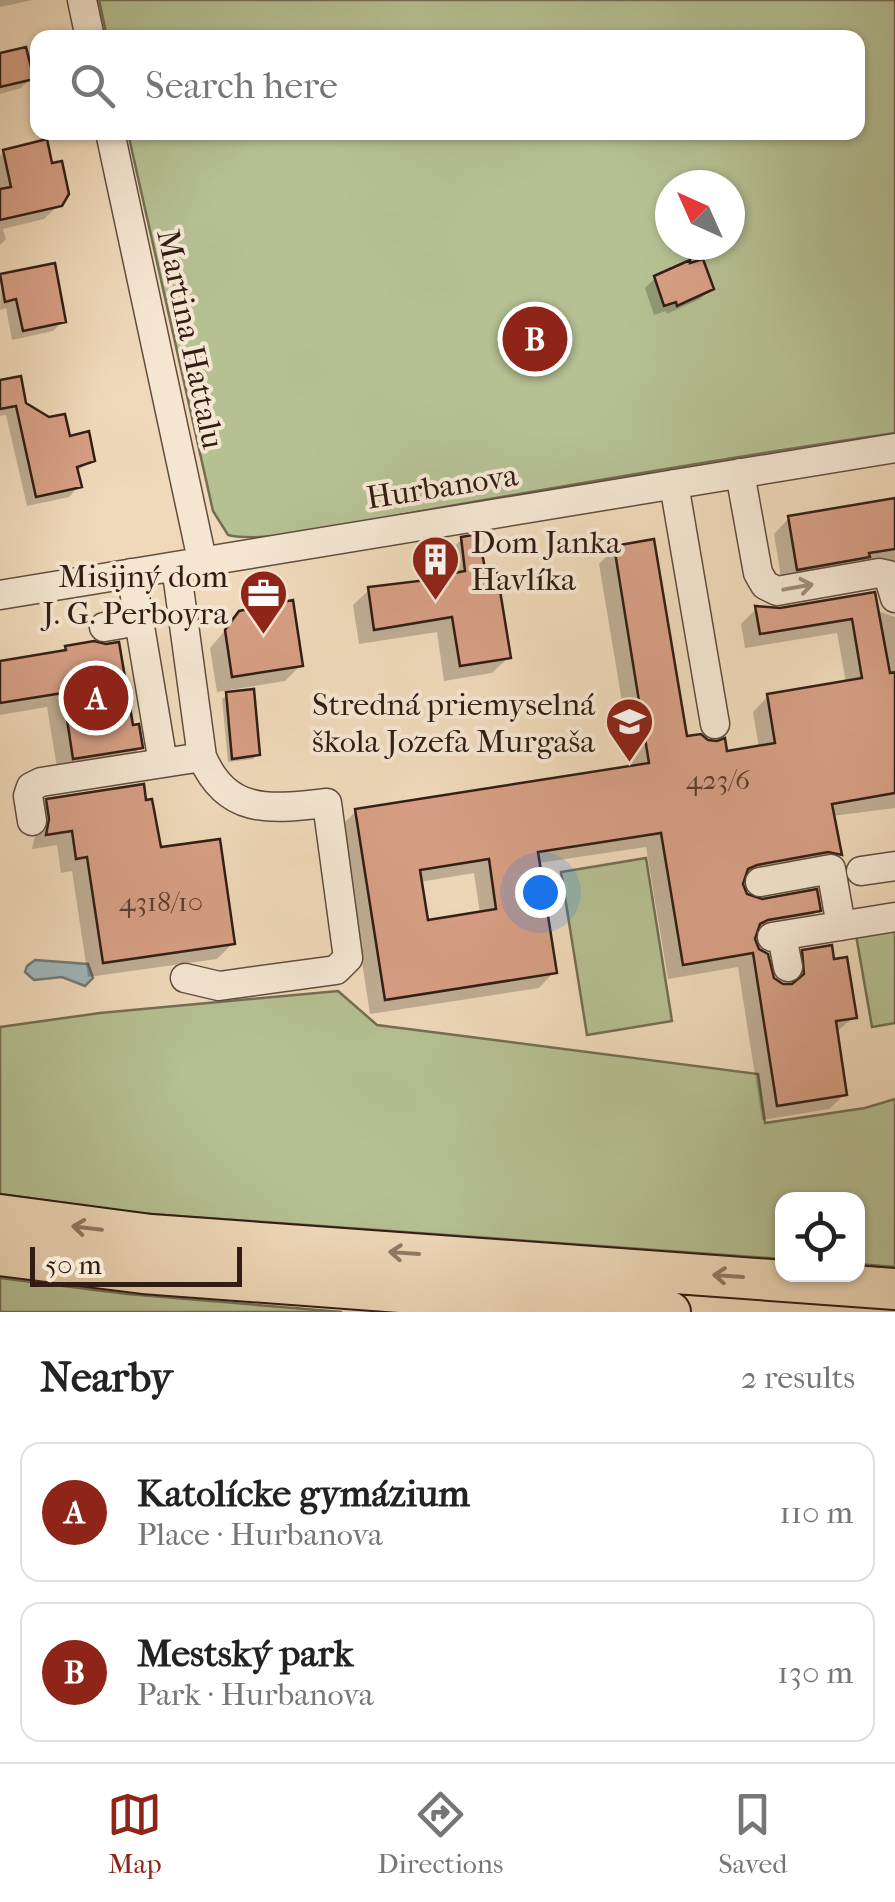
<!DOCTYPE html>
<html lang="en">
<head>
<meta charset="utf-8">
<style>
	:root { --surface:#fff; --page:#f6f6f6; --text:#222; --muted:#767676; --line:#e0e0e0; --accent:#8f2418 }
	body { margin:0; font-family:"IM FELL French Canon",serif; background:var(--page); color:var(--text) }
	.controls { position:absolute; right:30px; bottom:30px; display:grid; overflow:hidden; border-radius:20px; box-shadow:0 2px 8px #0004 }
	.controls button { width:90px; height:90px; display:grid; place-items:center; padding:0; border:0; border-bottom:2px solid var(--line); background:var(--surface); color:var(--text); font:50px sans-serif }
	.compass { position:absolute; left:655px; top:170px; width:90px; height:90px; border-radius:50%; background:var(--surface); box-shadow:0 2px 8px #0004; rotate:315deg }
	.scale { position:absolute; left:30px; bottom:25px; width:212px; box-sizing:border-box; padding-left:10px; border:5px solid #321d14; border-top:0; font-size:28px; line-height:35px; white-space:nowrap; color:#321d14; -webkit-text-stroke:8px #f5e6d2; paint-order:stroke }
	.you { position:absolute; left:540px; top:892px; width:35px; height:35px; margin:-25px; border:8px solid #fff; border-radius:50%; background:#1a73e8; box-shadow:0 0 0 15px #1a73e833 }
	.badge { display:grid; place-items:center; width:65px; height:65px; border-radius:50%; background:var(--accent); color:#fff; font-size:32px; font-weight:700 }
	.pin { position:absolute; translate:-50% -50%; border:5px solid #fff; box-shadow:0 2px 10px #0006 }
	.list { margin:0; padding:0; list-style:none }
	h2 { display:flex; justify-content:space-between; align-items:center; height:130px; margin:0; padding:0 40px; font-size:42px }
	h2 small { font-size:32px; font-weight:400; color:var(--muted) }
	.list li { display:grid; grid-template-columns:65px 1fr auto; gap:30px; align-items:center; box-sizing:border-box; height:140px; margin:0 20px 20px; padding:0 20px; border:2px solid var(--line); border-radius:20px }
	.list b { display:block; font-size:38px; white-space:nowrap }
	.list p { margin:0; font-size:32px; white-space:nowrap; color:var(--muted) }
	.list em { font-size:32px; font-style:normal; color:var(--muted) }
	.icon { flex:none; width:55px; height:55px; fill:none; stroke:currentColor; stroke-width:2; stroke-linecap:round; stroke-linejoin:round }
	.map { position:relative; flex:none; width:895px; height:1312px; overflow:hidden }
	.search { position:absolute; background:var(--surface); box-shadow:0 2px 8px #0004; left:30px; right:30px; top:30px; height:110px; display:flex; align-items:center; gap:25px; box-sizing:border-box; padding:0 35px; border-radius:20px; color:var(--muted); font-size:38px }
	.sheet { height:450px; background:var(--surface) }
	nav { display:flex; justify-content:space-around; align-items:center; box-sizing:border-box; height:140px; border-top:2px solid var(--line); background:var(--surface); font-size:28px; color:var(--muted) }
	nav a { display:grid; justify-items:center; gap:5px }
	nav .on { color:var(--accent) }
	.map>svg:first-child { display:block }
	.green { fill:#b5c093; stroke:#746e54; stroke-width:2.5; fill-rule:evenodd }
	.water { fill:#9fb7bb; stroke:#737978; stroke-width:2.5 }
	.shadow { fill:#0003; fill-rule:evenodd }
	.building { fill:#d79f85; stroke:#321d14; stroke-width:2.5; fill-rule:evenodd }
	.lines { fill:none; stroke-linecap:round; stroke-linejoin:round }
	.minor-casing { stroke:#614c3e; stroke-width:31 }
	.highway-casing { stroke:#321d14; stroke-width:44 }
	.minor { stroke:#f5e6d2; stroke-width:28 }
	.highway { stroke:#efd9ba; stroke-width:40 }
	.oneway { stroke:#9d8c7c }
	.oneway2 { stroke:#907b67 }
	.labels { text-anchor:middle; stroke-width:8; stroke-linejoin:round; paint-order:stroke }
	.number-label { font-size:28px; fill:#5b3e30 }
	.street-label { font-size:32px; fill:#321d14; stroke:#f5e6d2 }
	.poi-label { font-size:32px; fill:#321d14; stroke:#f5e6d2; text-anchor:end }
</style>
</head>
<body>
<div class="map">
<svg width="895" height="1312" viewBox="0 0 895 1312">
	<rect width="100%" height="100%" fill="#efd9ba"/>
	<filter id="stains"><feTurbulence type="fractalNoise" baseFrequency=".002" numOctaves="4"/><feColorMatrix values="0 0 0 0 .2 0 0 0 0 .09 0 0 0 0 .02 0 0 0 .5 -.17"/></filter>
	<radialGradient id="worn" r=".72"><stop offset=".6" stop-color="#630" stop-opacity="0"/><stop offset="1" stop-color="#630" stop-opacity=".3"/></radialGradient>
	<!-- green -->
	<path class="green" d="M99,0H895V433C737,456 580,483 422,511C374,519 271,545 228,535L213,511L128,133L858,132V38L107,37ZM670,185H730V245H670Z
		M646,858L672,1021L587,1035L561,872Z
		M895,929V1023L872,1027L856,935Z
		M338,991L377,1025L758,1074L765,1123L865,1108L895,1099V1267L858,1264V1200H782V1259L137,1213L0,1194V1027L100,1013Z
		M0,1278L127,1294L342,1312H0Z"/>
	<!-- water -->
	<path class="water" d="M35,960L88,964L93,978L85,986L62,977L34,980L25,972L27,966Z"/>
	<!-- shadow -->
	<path class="shadow" d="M0,0H33L0,7Z
		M0,56L31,78L21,88L0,94Z
		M4,152L51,166L60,204L44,219L3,229L6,239L0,245V156Z
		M1,276L63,321L53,331L12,340L6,308L0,310Z
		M655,278L711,289L700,299L667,314L666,311L654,315L645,288Z
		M0,383L93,460L75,472L79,486L69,497L27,506L6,415L0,416Z
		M895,501V607L890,585L782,584L774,534L789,518Z
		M462,539L508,658L492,673L444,681L437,632L359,644L353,605L369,590L441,581L449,577L446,555Z
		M615,548L685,739L725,754L759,748L753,712L768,696L846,683L837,633L745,648L741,624L756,609L780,611L873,594L880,612L895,617V808L832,816L840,854L825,869L811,866L741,879L744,894L754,901L818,910L802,926L754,934L752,939L772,979L782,986H789L788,968L804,952L854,1017L835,1033L845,1094L829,1109L762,1120L738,967L668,979L646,847L538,863L554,972L539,988L370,1014L341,826L356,811L633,768L599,564ZM474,873L480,914L426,922L420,882Z
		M240,613L301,665L285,681L217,692L210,648Z
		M66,648L140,748L124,764L58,774L47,707L0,715V663L61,653Z
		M228,694L258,754L253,759L228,762L222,699Z
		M48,801L233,943L217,959L88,977L72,871L61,873L57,845L32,849L35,836L32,817Z"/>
	<!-- building -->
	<path class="building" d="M26,47L34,79L0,87V53Z
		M47,139L52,163L62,161L69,194L62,206L0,220V189L11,187L3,150Z
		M703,259L714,289L677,306L676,302L664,306L654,276L690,260V263Z
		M55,263L66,322L23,331L16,299L5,302L0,274Z
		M21,376L26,403L49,417L65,414L70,436L89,431L95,461L77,467L82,487L36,497L16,406L0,409V380Z
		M895,498V549L869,553L870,557L797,570L788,516Z
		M478,534L485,568L496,566L511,658L460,666L452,617L374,630L368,587L444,578V575L465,571L461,537Z
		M654,539L687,736L701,734L708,740L717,741L725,738L727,751L775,743L767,694L862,678L852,619L760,634L755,606L780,608L875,592L890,673L895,672V793L832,804L842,855L828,852L757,865L748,869L743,884L747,894L762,899L817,889L821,911L768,920L760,924L755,939L759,949L768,954L774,978L783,984H792L804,974L802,950L832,945L834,959L847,957L857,1018L836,1021L847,1095L777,1106L753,953L683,965L661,833L538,852L557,973L385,1000L355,809L649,763L614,546ZM489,859L496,909L428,920L420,870Z
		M293,600L303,666L232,677L225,630L239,611Z
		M94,641L106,644L119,642L133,725L139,724L143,748L73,759L63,693L0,703V661L66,650L65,646Z
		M254,689L260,755L232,759L226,692Z
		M144,784L146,800L152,799L161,847L220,839L235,944L103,963L87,857L76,859L72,831L46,835L49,819L46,799Z"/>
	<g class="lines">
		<defs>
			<path id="minor" d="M82,0L90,38
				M110,132L202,560
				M740,473L758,573L765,585L777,591L879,573L888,575L895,598
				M674,484L715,724
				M176,566L202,757C228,816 271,809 327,803L348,958L336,970L219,986L185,978
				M131,573L163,763
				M0,595L895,448
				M104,627L139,621
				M32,821L28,796L31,787L41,782L202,757
				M861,871L895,866
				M760,882L831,869L841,926
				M782,936L788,967
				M772,937L895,917"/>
			<path id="highway" d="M0,1215L151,1235L895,1289
				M0,1255L143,1273L670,1312"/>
		</defs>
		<!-- minor casing -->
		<use href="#minor" class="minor-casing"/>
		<!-- highway casing -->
		<use href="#highway" class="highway-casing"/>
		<!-- minor -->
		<use href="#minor" class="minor"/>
		<!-- highway -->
		<use href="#highway" class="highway"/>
	</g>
	<!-- one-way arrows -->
	<defs><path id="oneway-shaft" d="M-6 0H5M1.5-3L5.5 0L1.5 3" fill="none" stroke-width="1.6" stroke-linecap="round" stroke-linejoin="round" transform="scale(2.5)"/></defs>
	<use class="oneway" href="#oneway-shaft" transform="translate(798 587) rotate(-10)"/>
	<g class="oneway2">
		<use href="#oneway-shaft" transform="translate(87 1228) rotate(-173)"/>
		<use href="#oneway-shaft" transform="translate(404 1253) rotate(-176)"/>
		<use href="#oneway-shaft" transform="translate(728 1276) rotate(-176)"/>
	</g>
	<!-- icons -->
	<defs>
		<symbol id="building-pin" viewBox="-11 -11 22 30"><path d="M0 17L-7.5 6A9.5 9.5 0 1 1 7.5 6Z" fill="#8f2418" stroke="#f5e6d2"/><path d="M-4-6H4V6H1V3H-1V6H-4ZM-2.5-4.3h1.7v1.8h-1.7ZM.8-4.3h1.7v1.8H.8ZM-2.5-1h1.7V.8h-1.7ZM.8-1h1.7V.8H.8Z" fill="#fff"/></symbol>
		<symbol id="office-pin" viewBox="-11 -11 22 30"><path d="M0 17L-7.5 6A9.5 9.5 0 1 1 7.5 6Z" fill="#8f2418" stroke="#f5e6d2"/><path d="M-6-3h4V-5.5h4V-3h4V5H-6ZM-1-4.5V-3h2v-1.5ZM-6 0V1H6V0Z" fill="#fff"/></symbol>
		<symbol id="school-pin" viewBox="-11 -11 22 30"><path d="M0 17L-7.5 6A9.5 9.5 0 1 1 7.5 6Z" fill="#8f2418" stroke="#f5e6d2"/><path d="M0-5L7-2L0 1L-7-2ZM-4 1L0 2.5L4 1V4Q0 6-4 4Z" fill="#fff"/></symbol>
	</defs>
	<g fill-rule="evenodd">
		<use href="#building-pin" x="408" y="532" width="55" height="75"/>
		<use href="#office-pin" x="236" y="566" width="55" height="75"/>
		<use href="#school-pin" x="602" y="694" width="55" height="75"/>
	</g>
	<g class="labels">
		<!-- number labels -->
		<g class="number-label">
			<text x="718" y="789">423/6</text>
			<text x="161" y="911">4318/10</text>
		</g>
		<!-- street labels -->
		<g class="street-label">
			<text transform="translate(191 339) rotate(78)" y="11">Martina Hattalu</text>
			<text transform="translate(442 486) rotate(-9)" y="11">Hurbanova</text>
		</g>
		<!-- poi labels -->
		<g class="poi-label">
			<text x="471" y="553" text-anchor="start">Dom Janka<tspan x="471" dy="37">Havlíka</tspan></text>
			<text x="228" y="587">Misijný dom<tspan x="228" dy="37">J. G. Perboyra</tspan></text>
			<text x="595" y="715">Stredná priemyselná<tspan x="595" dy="37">škola Jozefa Murgaša</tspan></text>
		</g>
	</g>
	<rect width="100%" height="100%" filter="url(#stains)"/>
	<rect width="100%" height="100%" fill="url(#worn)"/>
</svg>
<div class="controls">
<button><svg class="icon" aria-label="locate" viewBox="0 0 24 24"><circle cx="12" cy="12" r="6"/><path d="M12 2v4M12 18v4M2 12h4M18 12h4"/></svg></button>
</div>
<svg class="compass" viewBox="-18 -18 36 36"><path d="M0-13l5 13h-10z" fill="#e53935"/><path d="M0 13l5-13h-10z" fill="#767676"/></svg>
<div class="scale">50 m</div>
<div class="you"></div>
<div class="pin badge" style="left:96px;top:698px">A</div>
<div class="pin badge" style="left:535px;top:339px">B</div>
<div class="search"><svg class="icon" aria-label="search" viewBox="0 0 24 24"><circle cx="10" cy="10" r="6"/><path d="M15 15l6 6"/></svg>Search here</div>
</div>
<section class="sheet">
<h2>Nearby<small>2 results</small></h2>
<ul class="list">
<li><span class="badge">A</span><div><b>Katolícke gymázium</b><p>Place · Hurbanova</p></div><em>110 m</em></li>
<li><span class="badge">B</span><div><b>Mestský park</b><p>Park · Hurbanova</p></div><em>130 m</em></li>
</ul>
</section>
<nav>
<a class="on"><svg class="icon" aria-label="map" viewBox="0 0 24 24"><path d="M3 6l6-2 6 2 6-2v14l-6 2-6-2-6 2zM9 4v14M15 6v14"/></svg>Map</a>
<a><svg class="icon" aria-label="directions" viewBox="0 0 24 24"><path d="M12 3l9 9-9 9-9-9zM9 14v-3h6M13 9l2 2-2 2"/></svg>Directions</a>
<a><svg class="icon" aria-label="saved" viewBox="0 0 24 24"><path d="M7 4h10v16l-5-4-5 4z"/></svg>Saved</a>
</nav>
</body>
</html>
